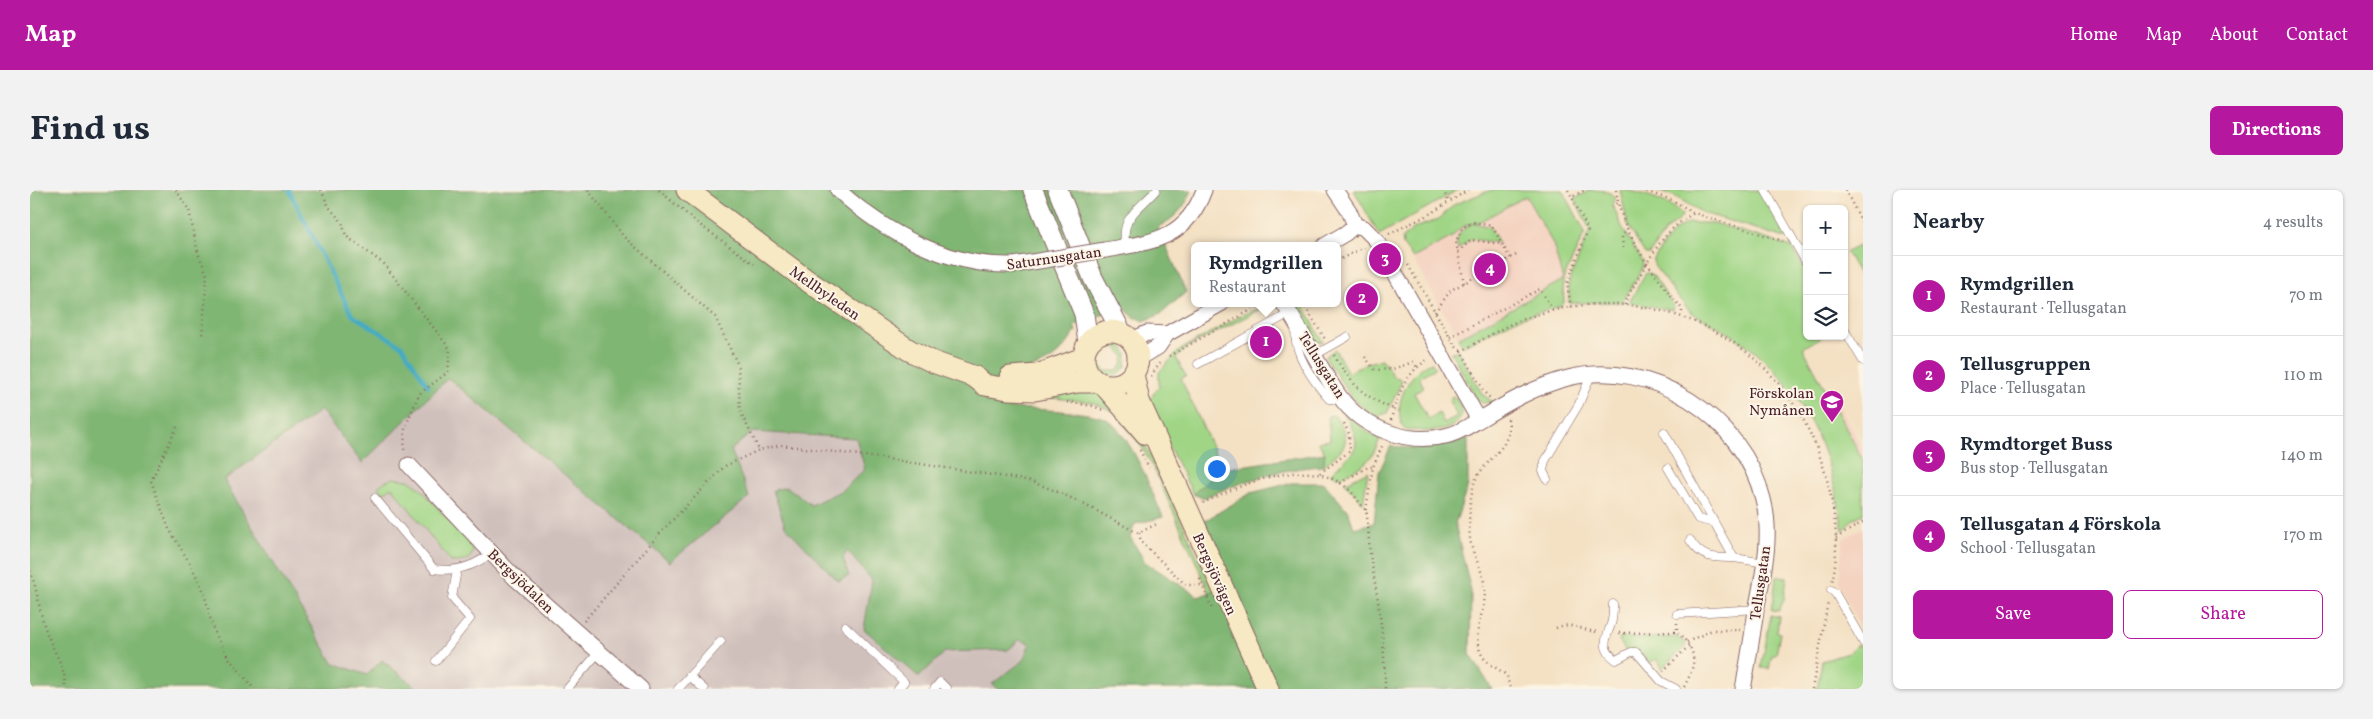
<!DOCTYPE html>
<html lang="en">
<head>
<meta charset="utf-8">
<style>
	:root { --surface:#fff; --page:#f2f2f3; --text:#1f2937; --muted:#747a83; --line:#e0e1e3; --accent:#b5179e }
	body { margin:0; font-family:Vollkorn,serif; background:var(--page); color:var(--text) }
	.controls { position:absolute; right:15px; top:15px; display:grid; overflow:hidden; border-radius:8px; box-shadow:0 1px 4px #0004 }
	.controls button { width:45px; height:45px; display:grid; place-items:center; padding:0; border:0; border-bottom:1px solid var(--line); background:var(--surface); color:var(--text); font:25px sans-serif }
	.you { position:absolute; left:1186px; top:278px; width:18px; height:18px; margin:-12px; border:4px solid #fff; border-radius:50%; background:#1a73e8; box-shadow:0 0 0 8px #1a73e833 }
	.badge { display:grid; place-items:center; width:32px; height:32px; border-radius:50%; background:var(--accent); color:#fff; font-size:16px; font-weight:700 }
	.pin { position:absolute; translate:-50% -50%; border:2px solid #fff; box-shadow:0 1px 5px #0006 }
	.popup { position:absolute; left:1161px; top:52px; width:150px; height:65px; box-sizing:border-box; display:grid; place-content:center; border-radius:8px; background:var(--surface); filter:drop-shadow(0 1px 4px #0005); font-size:16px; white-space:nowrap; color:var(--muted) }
	.popup b { font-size:19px; color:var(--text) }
	.popup::after { content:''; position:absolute; left:50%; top:100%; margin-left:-10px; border:10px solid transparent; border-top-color:var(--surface) }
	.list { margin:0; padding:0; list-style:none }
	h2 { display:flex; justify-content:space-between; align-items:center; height:65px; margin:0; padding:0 20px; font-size:21px }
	h2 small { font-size:16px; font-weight:400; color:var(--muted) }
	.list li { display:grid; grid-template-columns:32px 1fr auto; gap:15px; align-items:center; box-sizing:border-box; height:80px; padding:0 20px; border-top:1px solid var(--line) }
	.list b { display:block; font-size:19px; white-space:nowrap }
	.list p { margin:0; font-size:16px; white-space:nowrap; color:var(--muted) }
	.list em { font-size:16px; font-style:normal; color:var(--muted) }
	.actions { display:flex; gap:10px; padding:15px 20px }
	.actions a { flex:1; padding:11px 0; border:1px solid var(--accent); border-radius:8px; text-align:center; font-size:18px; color:var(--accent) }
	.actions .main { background:var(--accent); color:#fff }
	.icon { flex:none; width:28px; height:28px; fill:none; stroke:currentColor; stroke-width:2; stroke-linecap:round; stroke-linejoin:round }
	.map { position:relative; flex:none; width:1833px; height:499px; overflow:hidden; border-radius:8px }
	header { display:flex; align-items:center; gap:30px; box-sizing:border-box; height:70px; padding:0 25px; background:var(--accent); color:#fff }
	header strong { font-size:24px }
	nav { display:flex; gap:28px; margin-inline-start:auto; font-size:18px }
	.intro { display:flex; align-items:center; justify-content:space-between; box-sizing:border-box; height:120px; padding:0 30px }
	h1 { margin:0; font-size:35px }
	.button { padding:12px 22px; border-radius:8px; background:var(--accent); color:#fff; font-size:18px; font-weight:700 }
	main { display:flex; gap:30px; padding:0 30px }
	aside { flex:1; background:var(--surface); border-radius:8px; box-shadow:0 1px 4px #0004 }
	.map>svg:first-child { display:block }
	.built { fill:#f4d3c1 }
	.industrial { fill:#d0c0bc }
	.green { fill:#a0d586; stroke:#757a58; fill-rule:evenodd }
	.forest { fill:#80b673; stroke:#656a4f }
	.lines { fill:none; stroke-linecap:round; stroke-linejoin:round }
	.stream { stroke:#44abc3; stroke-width:4 }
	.service-casing { stroke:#866361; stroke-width:9 }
	.minor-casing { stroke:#866361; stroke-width:17 }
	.tertiary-casing { stroke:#866361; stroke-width:21 }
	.secondary-casing { stroke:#866361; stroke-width:23 }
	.path { stroke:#866361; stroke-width:2.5; stroke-dasharray:1 4; stroke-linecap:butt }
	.service { stroke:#fff; stroke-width:8 }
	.minor { stroke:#fff; stroke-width:15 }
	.tertiary { stroke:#fff; stroke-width:19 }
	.secondary { stroke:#f7e9c3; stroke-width:21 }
	.minor-bridge-casing { stroke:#866361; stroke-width:17; stroke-linecap:butt }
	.minor-bridge { stroke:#fff; stroke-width:15 }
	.labels { text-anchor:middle; stroke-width:4; stroke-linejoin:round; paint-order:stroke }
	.street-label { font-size:15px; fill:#4a1f2b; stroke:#fcf5e5 }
	.poi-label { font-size:15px; fill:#4a1f2b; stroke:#fcf5e5; text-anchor:end }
</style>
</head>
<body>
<header>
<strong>Map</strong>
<nav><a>Home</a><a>Map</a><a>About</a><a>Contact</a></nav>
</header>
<div class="intro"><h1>Find us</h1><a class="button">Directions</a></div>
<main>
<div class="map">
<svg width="1833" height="499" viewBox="0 0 1833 499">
	<rect width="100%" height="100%" fill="#fcf5e5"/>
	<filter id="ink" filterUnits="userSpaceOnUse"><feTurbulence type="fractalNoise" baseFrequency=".02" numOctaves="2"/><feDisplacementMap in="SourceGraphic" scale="10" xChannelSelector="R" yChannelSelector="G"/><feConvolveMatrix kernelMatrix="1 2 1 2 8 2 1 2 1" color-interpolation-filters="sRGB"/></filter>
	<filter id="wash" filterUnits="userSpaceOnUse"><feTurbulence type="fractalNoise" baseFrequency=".0096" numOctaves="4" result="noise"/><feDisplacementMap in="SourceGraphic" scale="20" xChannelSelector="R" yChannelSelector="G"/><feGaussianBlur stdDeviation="1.12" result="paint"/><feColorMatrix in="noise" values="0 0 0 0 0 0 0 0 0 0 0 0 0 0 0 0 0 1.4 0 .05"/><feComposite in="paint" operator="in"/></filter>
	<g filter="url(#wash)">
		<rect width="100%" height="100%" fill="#f4e1c4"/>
		<!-- built -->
		<path class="built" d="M1496,6L1523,54L1533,91L1428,148L1383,68L1422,48L1428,40L1436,35L1451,30Z
			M1805,207L1833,259V265L1804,280L1779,222Z
			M1833,338V444L1809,393L1813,349Z"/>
		<!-- industrial -->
		<path class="industrial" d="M417,188L640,372L701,260L722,242L826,248L835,279L813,300L781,315L757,297L813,368L816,361L842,390L835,439L889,487L915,462L978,460L989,450L1000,453L993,471L963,494L967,499H388L352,470L337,485L303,473L194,290L291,220L332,273Z"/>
		<!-- green -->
		<path class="green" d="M1324,0H1428L1349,45Z
			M1461,0H1533L1555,42L1533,90L1534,113L1530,116L1487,129L1432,156L1428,148L1533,90L1523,54L1496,6L1451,31L1436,35L1428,40L1422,47L1383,68L1373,55L1372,48L1385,38L1409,29L1425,14Z
			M1560,0C1571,0 1581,0 1585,9L1582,14L1593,39L1613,72L1612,80L1592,112L1539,113V92L1560,40L1545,9Z
			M1590,0C1606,0 1643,12 1652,25L1650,29L1636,40L1619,64H1615L1598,36Z
			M1624,0H1732L1757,46L1755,48L1673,23L1644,6Z
			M1445,33L1460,37L1469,53L1441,49L1428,59C1424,46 1433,37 1445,33Z
			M1659,33H1684L1762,57L1777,83V146H1793L1773,158L1833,270V324L1823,329L1813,341C1803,272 1780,208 1725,162C1712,151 1698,142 1683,134C1676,130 1667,127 1660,121C1647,108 1637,91 1625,77L1623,71C1633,56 1640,39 1659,33Z
			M1833,54V91L1816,62Z
			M1618,83L1622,84L1644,116L1643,120L1601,113L1600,111L1615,84Z
			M1264,113H1272L1293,152L1285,151Z
			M1237,116L1158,157L1146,168L1156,186L1151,189L1192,279L1163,304L1117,213L1129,196V182L1150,160L1214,124Z
			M1077,152L1090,154L1097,164L1096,177L1086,185L1073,184L1065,174L1067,159ZM1076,157H1086L1094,166L1092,175L1087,181H1075L1068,173L1070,162Z
			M1305,159L1318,183L1334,174L1352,169L1364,187L1369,188L1372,191L1357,223L1344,227L1322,208L1295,167Z
			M1428,161L1453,205L1463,212L1453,213L1447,209L1421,162Z
			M1401,172L1405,178L1389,187L1394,198L1384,203L1398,229L1409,223L1414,233L1427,226L1419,211L1422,206L1426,208L1431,217V227C1420,246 1392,241 1374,239C1361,215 1378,183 1401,172Z
			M1043,196L1069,203L1083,221L1061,212L994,205Z
			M1314,223L1339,243L1350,249C1340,274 1334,275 1310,287L1300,284C1327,258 1335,260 1314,223Z
			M1304,225C1324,252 1316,257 1293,276L1295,263L1288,252L1300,250L1298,226Z
			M1092,232L1108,244L1122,267L1191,417L1196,439L1123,277L1110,254Z
			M1338,281L1333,313L1315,293Z
			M363,288L378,290L390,298L441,355L443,361C440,372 431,372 421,372L362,297L353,303L348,297L354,292Z
			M1749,386L1757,387L1754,409L1749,421L1742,420L1746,388Z
			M1741,425L1749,427L1747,442L1750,443L1746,465H1742L1739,479L1731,478Z
			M1646,447L1654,451L1656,456L1632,478L1627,469L1618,473L1613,465L1596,462L1589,450L1590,448Z
			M1829,454L1833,461V499H1787L1792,471L1818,463Z"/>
		<!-- forest -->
		<path class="forest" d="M0,0H1162C1155,18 1145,28 1128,37L1156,102L1131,124L1114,131L1104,127L1092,117L1044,136L1046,141C1026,172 1016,174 982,184L978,218C996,219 1066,221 1078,230C1103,249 1120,298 1133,327L1105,334L1100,347L1115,372L1169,407L1198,394L1171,333L1221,303L1261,293H1294L1318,321L1324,338L1344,333L1349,282L1361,256C1392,260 1409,259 1438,248V295L1425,334L1441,401L1440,464L1462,499H967L962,494L993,471L1000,453L989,450L978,460L915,462L889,487L834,439L842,390L817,361L813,368L819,386L808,391L755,336L743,300L757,297L781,315L813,300L835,279L826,248L722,242L701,260L719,307L640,372L418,188L332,273L291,220L194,290L303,473L337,485L352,470L388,499H0Z
			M1295,263L1293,276C1250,278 1212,292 1173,308L1163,304L1192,279Z"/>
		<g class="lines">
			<!-- stream -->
			<path class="stream" d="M259,0L322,125L372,156L398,196"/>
		</g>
	</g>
	<g filter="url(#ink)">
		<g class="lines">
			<defs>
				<path id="service" d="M1735,0L1777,74
					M1096,57C1089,27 1109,20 1126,0
					M1266,137C1261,161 1284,192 1299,209H1311
					M1814,139L1833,171
					M1285,165L1317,147
					M1168,174L1260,123
					M1634,242L1704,368L1736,373
					M1638,278L1668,329L1684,333
					M1517,289L1513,281L1515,271L1549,214L1561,185
					M345,308L404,379C425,382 444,377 461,363
					M1660,350C1672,369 1682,368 1704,368
					M1801,400L1805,403L1833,452
					M1583,414C1583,419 1583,425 1582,430C1579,445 1567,456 1586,470L1601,462H1606L1631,491L1646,499
					M1647,424L1727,419
					M815,436L874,492L868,499
					M406,471L440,429L422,408L427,380
					M659,486L674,499
					M537,499L569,462
					M648,499L691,451
					M904,499L910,492L917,499"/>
				<path id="minor" d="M808,0C856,44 919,77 984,75
					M1294,56L1316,43L1325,35
					M1075,60C1121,52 1156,50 1174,0
					M1253,113C1274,143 1289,178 1310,207C1333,239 1378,255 1415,246C1427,244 1439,236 1449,230L1346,50L1334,38L1325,35L1319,21L1305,0
					M1102,150L1117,143L1137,144
					M1108,169L1128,157L1137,144L1192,113
					M1449,230C1477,213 1506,196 1538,188C1621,167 1713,227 1733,309C1743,346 1733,384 1726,421C1722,447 1718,473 1713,499
					M379,275L484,387L611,499"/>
				<path id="tertiary" d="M1003,0L1054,124L1058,153
					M1028,0L1063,88L1092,143"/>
				<path id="secondary" d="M657,0L775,89L879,160L903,172L945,187L955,195L978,199L1005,200L1048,192H1067
					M1054 168a27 27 0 1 1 54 0a27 27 0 1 1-54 0Z
					M1103,184L1109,211L1238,499
					M980,187L1007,185L1053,168
					M1074,195L1116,244"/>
			</defs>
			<!-- service casing -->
			<use href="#service" class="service-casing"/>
			<!-- minor casing -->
			<use href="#minor" class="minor-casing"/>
			<!-- tertiary casing -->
			<use href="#tertiary" class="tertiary-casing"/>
			<!-- secondary casing -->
			<use href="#secondary" class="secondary-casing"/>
			<!-- path -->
			<path class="path" d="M146,0L159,20L168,63L177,85L172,147
				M291,0L299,17L312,32L316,46L354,74L420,159L418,182L389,204L375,238L374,262
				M558,0L594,47L685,127L708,175L710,221L729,260
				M629,0L666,32L724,74
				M1413,0L1419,12
				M1538,0L1542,7
				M1586,0C1592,47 1624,83 1652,119V125
				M1612,0L1642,10L1664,23L1753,51
				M1815,0L1833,34
				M1582,17L1587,13
				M1359,44L1398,25L1438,0
				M1593,58L1592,47L1596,41
				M1428,62L1441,50L1472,54
				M1307,71L1334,57
				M1378,75L1425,156L1431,161L1455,203L1460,208
				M1434,93L1426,52L1432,38L1443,32L1462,36L1480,68
				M1273,113L1295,149
				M1595,115C1597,105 1604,96 1609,87C1625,59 1635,40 1664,23
				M1541,117L1537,94L1558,40L1542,7L1555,0
				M1405,122L1421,100L1488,64
				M1420,147L1510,99L1523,120
				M1431,161C1448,153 1464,142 1481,134C1516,119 1557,111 1595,115C1703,125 1777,198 1800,302C1806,331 1809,363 1802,392
				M1304,165C1321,194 1332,206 1364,219
				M1139,166L1234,113
				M1335,167L1345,180L1363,179L1383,172L1387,177
				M1121,186L1130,173
				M1037,212L1063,216L1073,220
				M1478,229C1484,258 1455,268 1445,291C1439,307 1437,342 1442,358C1447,373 1455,386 1455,402C1455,422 1442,442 1450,461C1455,475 1468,477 1477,486L1480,499
				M1361,230C1367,205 1376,182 1399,169
				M147,237L121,291L139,339L161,375L174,402L183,439L198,467L224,499
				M1110,260L1119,278
				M1290,283L1320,261L1319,244L1314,233
				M1310,293L1338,277H1343
				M1173,313C1218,291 1294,258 1329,312C1330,315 1335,318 1336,321C1338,326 1339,360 1341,370C1349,413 1355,455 1355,499
				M1336,320L1343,277L1353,254
				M1109,343L1111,352L1156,395H1171
				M1806,348L1833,332
				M0,381C8,401 9,421 16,441C23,461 36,477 36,499
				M1170,389L1182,419
				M554,431L631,342L695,276L729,260L751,255L851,268L995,290C1036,302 1071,324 1108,343L1129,333
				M1647,433V442C1668,461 1667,473 1654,497
				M1526,438C1541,431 1553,441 1568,442
				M1589,443L1647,442
				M1657,452L1682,440H1710
				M1633,481L1659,456
				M1782,499L1798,412"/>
			<!-- service -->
			<use href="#service" class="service"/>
			<!-- minor -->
			<use href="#minor" class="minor"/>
			<!-- tertiary -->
			<use href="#tertiary" class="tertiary"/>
			<!-- secondary -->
			<use href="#secondary" class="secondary"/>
			<defs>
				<path id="minor-bridge" d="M984,75L1075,60"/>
			</defs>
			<!-- minor-bridge casing -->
			<use href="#minor-bridge" class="minor-bridge-casing"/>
			<!-- minor-bridge -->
			<use href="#minor-bridge" class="minor-bridge"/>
		</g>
	</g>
	<!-- icons -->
	<defs>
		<symbol id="school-pin" viewBox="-11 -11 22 30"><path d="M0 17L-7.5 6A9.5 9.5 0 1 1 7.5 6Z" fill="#b5179e" stroke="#fcf5e5"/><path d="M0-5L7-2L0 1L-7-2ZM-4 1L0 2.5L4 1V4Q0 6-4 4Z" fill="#fff"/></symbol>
	</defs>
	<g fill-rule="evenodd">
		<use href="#school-pin" x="1788" y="198" width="28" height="38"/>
	</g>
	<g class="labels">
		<!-- street labels -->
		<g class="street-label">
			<text transform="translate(1024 68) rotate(-8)" y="5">Saturnusgatan</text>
			<text transform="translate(795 103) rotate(35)" y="5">Mellbyleden</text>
			<text transform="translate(1292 175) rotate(58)" y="5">Tellusgatan</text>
			<text transform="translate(1185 384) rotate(66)" y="5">Bergsjövägen</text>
			<text transform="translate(491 391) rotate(44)" y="5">Bergsjödalen</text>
			<text transform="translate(1730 393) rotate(-82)" y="5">Tellusgatan</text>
		</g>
		<!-- poi labels -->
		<g class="poi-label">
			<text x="1784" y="208">Förskolan<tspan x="1784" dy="17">Nymånen</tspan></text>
		</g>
	</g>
</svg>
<div class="controls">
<button>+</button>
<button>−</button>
<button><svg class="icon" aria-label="layers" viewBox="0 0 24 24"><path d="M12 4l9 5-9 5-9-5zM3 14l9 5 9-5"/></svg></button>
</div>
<div class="you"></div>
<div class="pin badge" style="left:1236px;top:152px">1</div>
<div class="popup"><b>Rymdgrillen</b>Restaurant</div>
<div class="pin badge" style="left:1332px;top:109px">2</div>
<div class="pin badge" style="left:1355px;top:69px">3</div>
<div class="pin badge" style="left:1460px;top:79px">4</div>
</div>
<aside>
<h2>Nearby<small>4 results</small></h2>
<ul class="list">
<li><span class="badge">1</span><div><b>Rymdgrillen</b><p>Restaurant · Tellusgatan</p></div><em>70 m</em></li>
<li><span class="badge">2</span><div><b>Tellusgruppen</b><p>Place · Tellusgatan</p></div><em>110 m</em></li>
<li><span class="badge">3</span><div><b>Rymdtorget Buss</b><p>Bus stop · Tellusgatan</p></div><em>140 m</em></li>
<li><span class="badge">4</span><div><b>Tellusgatan 4 Förskola</b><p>School · Tellusgatan</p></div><em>170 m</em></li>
</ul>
<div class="actions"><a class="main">Save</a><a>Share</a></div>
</aside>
</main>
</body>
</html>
